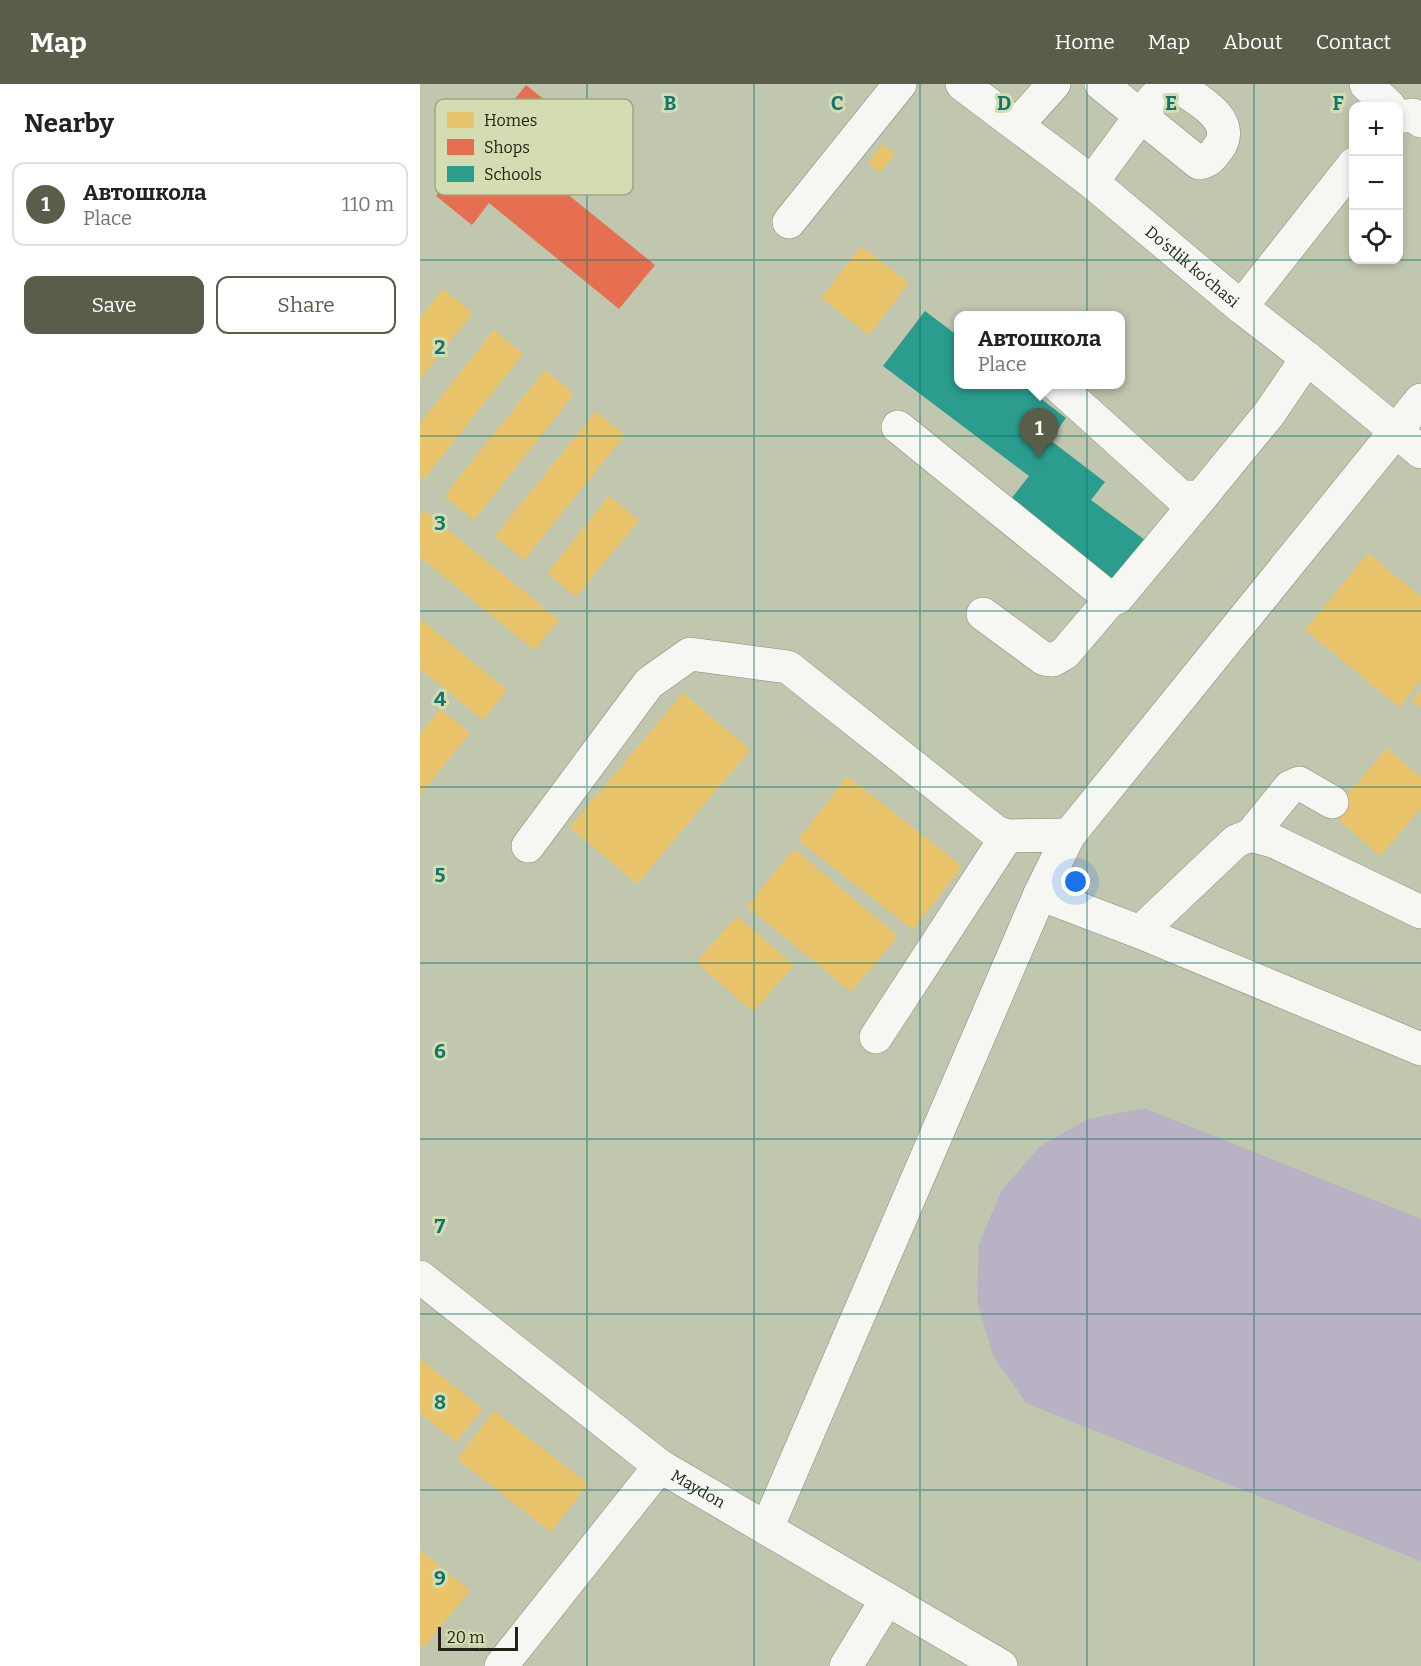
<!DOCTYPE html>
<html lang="en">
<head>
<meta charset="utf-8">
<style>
	:root { --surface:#fff; --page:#f2f2f2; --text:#202124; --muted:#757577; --line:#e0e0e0; --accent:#595d4a }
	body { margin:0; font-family:Bitter,serif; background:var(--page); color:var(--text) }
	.controls { position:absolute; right:18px; top:18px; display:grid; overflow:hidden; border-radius:12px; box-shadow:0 3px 9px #0003 }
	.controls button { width:54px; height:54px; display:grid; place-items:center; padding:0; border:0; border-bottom:2px solid var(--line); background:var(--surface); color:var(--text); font:30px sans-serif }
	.scale { position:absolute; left:18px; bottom:15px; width:80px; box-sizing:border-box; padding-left:6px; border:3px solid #212414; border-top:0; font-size:16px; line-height:21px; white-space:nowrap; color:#212414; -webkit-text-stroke:4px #d3ddb1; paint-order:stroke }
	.you { position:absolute; left:656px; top:798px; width:21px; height:21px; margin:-15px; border:4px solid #fff; border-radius:50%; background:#1a73e8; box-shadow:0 0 0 9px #1a73e833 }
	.badge { display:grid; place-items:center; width:39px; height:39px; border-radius:50%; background:var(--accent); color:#fff; font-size:20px; font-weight:700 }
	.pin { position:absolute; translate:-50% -50px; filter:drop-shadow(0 2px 3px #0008) }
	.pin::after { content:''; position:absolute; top:32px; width:21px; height:18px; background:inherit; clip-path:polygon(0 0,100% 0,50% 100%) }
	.popup { position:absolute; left:534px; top:227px; width:171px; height:78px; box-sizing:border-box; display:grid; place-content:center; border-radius:12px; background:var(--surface); filter:drop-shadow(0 2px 4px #0005); font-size:20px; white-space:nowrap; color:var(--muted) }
	.popup b { font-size:22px; color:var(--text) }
	.popup::after { content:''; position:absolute; left:50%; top:100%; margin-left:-12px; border:12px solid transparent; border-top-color:var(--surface) }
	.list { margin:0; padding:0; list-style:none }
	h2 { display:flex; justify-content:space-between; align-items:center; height:78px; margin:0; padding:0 24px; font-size:26px }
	h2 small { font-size:20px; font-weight:400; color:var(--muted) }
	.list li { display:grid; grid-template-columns:39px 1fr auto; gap:18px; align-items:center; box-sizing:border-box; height:84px; margin:0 12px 12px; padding:0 12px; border:2px solid var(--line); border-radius:12px }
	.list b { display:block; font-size:22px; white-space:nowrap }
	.list p { margin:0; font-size:20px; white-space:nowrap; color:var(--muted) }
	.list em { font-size:20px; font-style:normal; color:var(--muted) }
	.actions { display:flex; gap:12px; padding:18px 24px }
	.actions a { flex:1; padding:14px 0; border:2px solid var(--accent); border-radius:12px; text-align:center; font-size:21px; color:var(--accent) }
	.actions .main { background:var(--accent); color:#fff }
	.icon { flex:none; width:33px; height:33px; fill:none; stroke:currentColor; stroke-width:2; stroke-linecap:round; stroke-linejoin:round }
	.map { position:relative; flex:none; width:1001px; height:1582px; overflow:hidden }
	header { display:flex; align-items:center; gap:36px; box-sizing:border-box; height:84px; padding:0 30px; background:var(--accent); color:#fff }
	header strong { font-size:28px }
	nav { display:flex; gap:33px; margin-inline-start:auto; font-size:21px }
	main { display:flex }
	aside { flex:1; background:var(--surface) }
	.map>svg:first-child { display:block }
	.green { fill:#b8b2c4 }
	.homes { fill:#e9c46a }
	.shops { fill:#e76f51 }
	.schools { fill:#2a9d8f }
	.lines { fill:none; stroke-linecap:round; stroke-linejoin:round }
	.minor-casing { stroke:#878a79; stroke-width:34 }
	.minor { stroke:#f6f6f3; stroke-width:33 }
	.grid { fill:none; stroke:#0f766e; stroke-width:1.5; stroke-opacity:0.55 }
	.labels { text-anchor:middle; stroke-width:6; stroke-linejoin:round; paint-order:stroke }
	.street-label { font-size:16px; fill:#212414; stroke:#d3ddb1 }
	.key { fill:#d3ddb1; stroke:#9ea682; stroke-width:1.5 }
	.key-label { font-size:16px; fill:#212414 }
	.grid-label { font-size:20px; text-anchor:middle; font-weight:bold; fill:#0f766e; stroke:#d3ddb1; stroke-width:6; stroke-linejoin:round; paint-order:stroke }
</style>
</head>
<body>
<header>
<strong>Map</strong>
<nav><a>Home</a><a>Map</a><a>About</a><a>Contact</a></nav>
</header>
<main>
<aside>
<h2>Nearby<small></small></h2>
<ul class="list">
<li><span class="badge">1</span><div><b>Автошкола</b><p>Place</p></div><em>110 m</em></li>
</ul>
<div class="actions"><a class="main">Save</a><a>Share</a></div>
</aside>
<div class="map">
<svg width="1001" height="1582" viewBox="0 0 1001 1582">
	<rect width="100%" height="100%" fill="#c1c6af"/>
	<!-- green -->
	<path class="green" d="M724,1024L1001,1135V1477L606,1319L573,1272L557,1217L559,1160L581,1107L619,1063L668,1035Z"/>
	<!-- homes -->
	<path class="homes" d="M462,60L475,70L460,89L448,79Z
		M441,162L489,199L449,251L401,214Z
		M23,205L53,229L0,295V234Z
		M74,246L103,270L3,396L0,393V339Z
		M125,286L154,310L54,436L24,412Z
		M176,327L205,351L104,476L75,452Z
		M189,412L219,436L156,513L127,489Z
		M5,427L139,536L114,566L0,473V433Z
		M948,469L1001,513V596L979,623L885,546Z
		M0,535L87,606L63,636L0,585Z
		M1001,606V624L992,617Z
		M263,609L330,666L217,800L150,743Z
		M20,625L50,649L0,711V650Z
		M967,664L1001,694V724L960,772L911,729Z
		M427,692L542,782L493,846L378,756Z
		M374,765L478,852L431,908L327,822Z
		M317,832L374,881L333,928L276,878Z
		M0,1275L63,1325L36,1358L0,1329Z
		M74,1327L168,1400L131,1448L37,1375Z
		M0,1466L50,1507L3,1564L0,1562Z"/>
	<!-- shops -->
	<path class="shops" d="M106,1L141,29L104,75L235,181L199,225L69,119L52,141L16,112Z"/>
	<!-- schools -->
	<path class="schools" d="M505,227L538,252V300H602L646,334L630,356L685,398L671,416L725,456L692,500L587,420L609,392L463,282Z"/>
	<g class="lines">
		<defs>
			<g id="minor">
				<path id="s1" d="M542,0L672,98L821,223L887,274L1001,368"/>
				<path d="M681,0L779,79C789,77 791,74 797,66C821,36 774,14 754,0"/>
				<path d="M946,0L969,22"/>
				<path d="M978,33L993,31L1001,37"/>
				<path d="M597,41L634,0"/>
				<path d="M672,98L734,14"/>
				<path d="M369,138L480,0"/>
				<path d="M821,223L934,80"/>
				<path d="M636,300L761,413H781L849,330L887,274"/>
				<path d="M478,343L691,515L697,514L781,413"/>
				<path d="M563,530L624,575L633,576L645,569L691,515"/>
				<path d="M831,751L870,703L879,699L912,718"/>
				<path d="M108,762L229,599L270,570L368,583L576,748L587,752L649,751"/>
				<path d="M620,810L649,751L1001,316"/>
				<path d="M720,848L816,757L831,751L853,757L1001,828"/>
				<path d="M456,953L587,752"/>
				<path id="s2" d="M0,1193L240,1382L581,1582"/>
				<path d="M347,1444L620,810L720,848L1001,965"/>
				<path d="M81,1582L240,1382"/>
				<path d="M426,1582L467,1515"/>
			</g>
		</defs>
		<!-- minor casing -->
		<use href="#minor" class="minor-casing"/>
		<!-- minor -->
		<use href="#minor" class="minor"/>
	</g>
	<!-- grid -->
	<path class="grid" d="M167,0V1582M334,0V1582M500,0V1582M667,0V1582M834,0V1582M0,176H1001M0,352H1001M0,527H1001M0,703H1001M0,879H1001M0,1055H1001M0,1230H1001M0,1406H1001"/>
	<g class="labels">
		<!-- street labels -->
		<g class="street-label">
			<text dy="6" stroke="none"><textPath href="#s1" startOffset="294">Do‘stlik ko‘chasi</textPath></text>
			<text dy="6" stroke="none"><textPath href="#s2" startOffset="350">Maydon</textPath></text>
		</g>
	</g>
	<!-- legend -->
	<rect x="15" y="15" width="198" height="96" rx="9" class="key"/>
	<rect x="27" y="28" width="27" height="16" fill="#e9c46a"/>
	<rect x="27" y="55" width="27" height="16" fill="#e76f51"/>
	<rect x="27" y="82" width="27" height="16" fill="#2a9d8f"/>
	<g class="key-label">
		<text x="64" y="42">Homes</text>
		<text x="64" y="69">Shops</text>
		<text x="64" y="96">Schools</text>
	</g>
	<g class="grid-label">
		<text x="250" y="26">B</text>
		<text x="417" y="26">C</text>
		<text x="584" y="26">D</text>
		<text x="751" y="26">E</text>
		<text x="918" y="26">F</text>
		<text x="20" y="270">2</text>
		<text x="20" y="446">3</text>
		<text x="20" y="622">4</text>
		<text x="20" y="798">5</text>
		<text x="20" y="974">6</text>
		<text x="20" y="1149">7</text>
		<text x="20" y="1325">8</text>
		<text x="20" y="1501">9</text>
	</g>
</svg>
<div class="controls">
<button>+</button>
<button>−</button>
<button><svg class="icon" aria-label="locate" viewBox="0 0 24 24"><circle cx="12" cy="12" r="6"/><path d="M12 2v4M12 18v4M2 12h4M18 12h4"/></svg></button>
</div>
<div class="scale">20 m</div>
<div class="you"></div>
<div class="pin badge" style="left:619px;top:374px">1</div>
<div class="popup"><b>Автошкола</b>Place</div>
</div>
</main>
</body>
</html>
